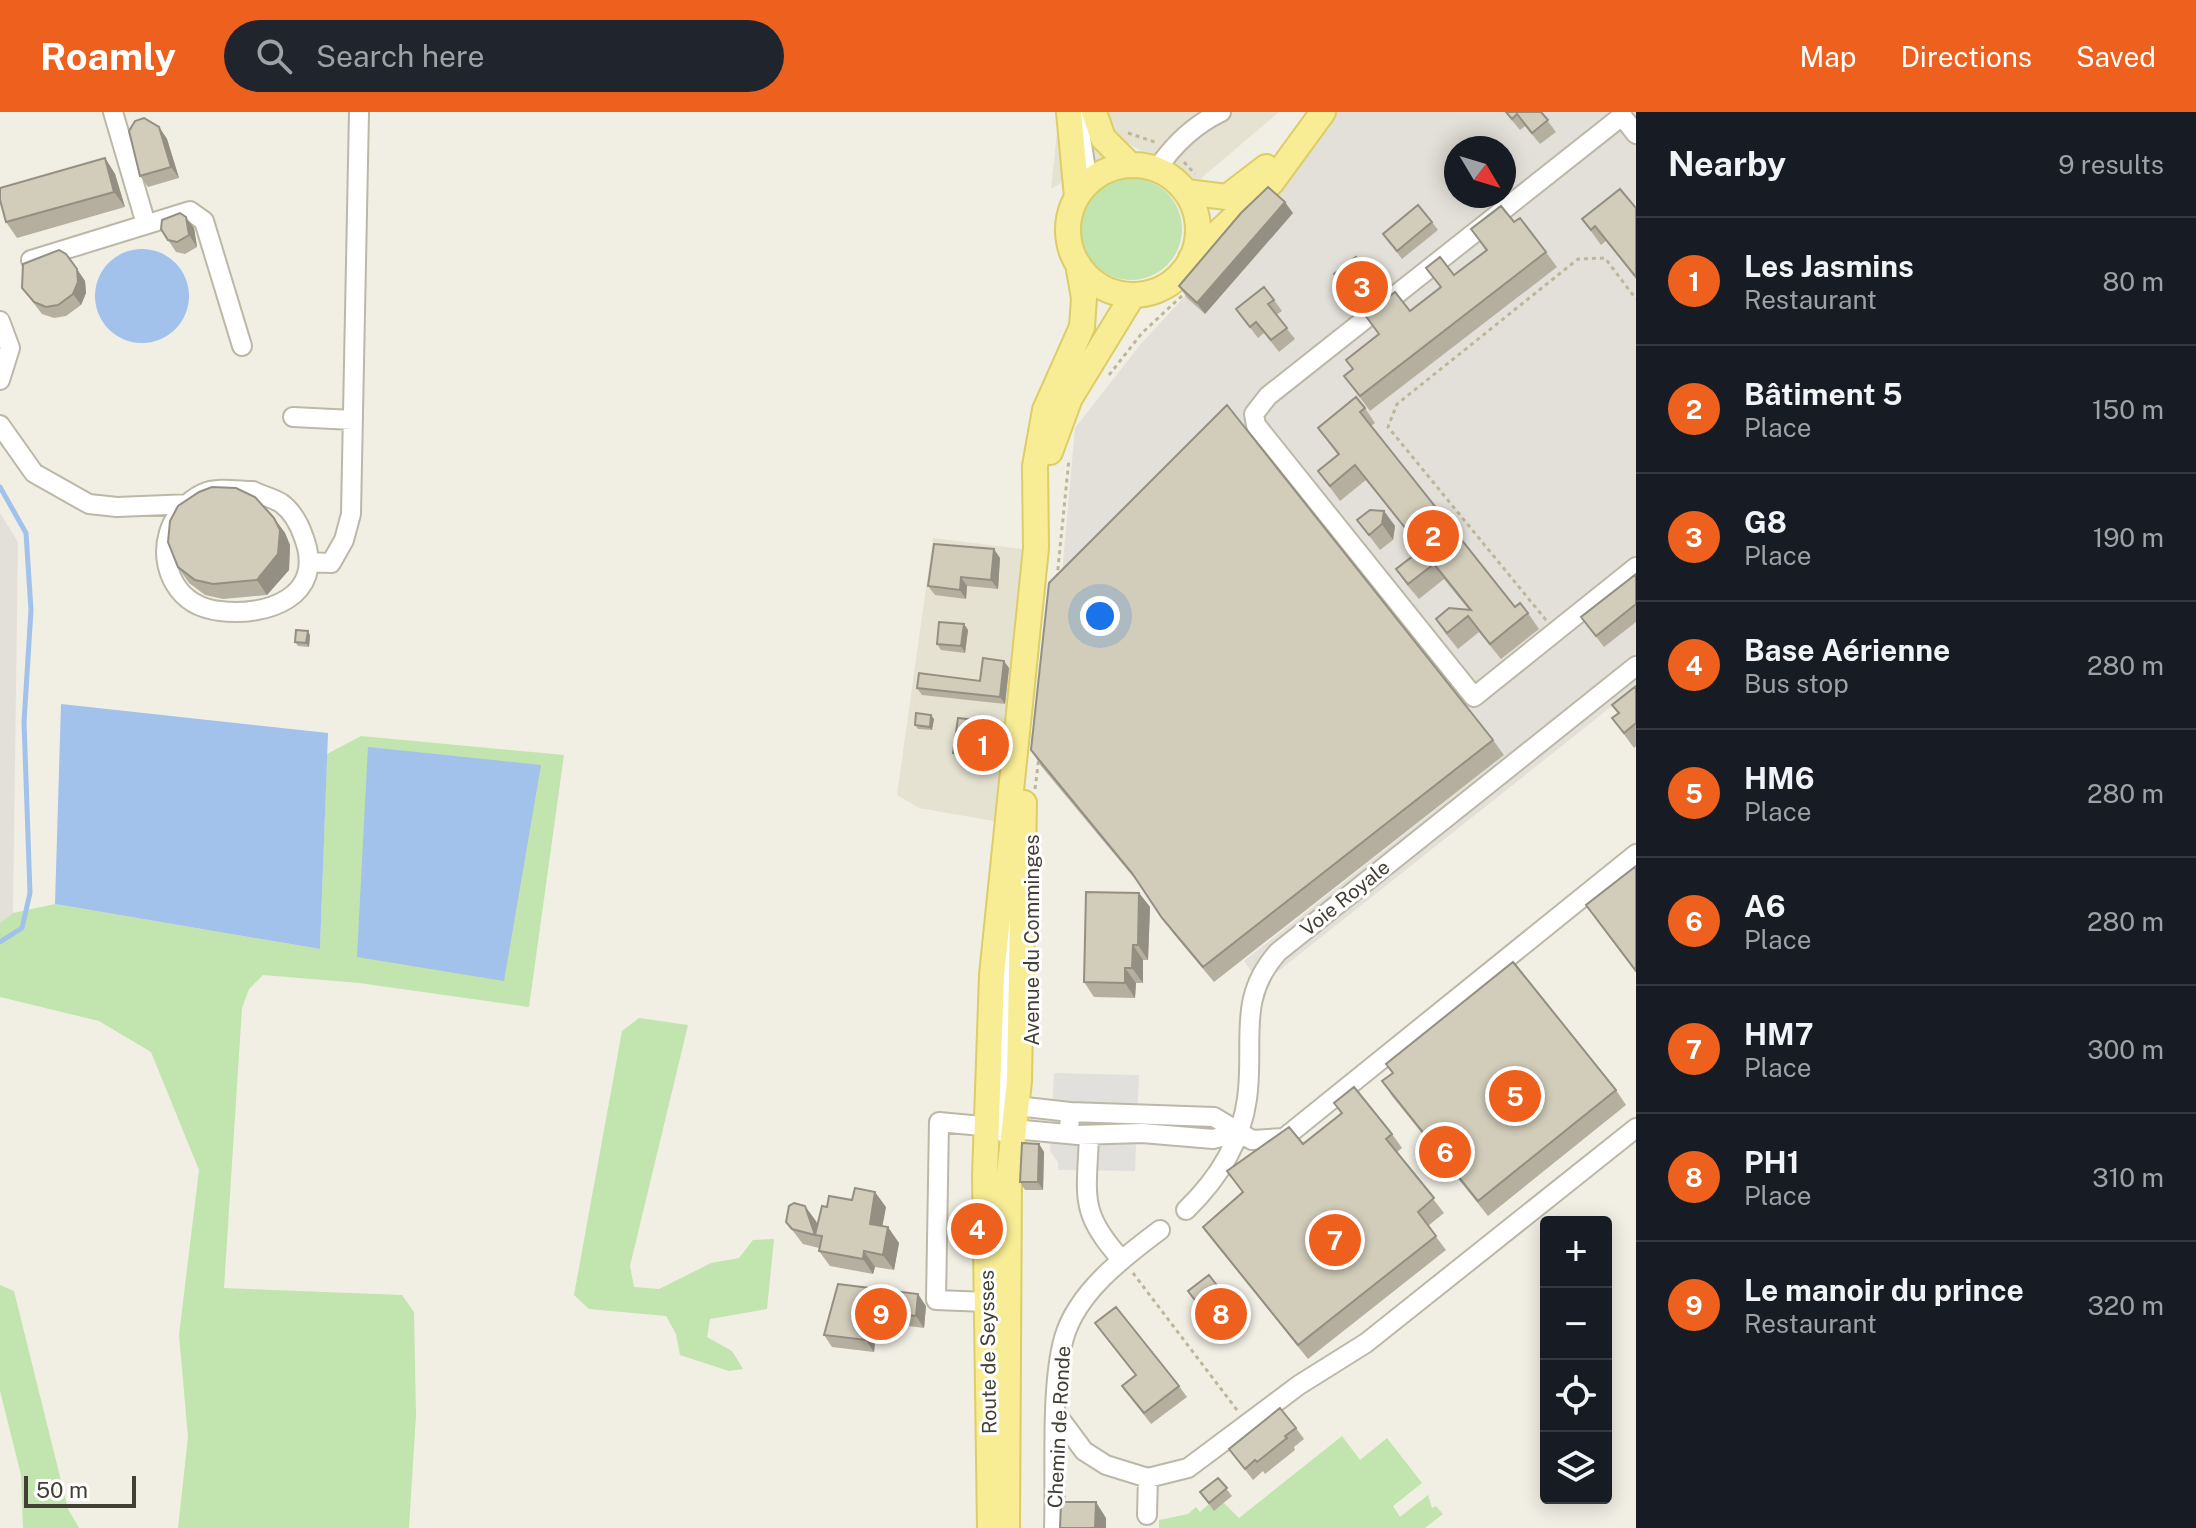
<!DOCTYPE html>
<html lang="en">
<head>
<meta charset="utf-8">
<style>
	:root { --surface:#171b24; --page:#20242c; --text:#f1f3f6; --muted:#9ea1a6; --line:#363941; --accent:#ee601e }
	body { margin:0; font-family:"Public Sans",sans-serif; background:var(--page); color:var(--text) }
	.controls { position:absolute; right:24px; bottom:24px; display:grid; overflow:hidden; border-radius:8px; box-shadow:0 4px 20px #0003 }
	.controls button { width:72px; height:72px; display:grid; place-items:center; padding:0; border:0; border-bottom:2px solid var(--line); background:var(--surface); color:var(--text); font:40px sans-serif }
	.compass { position:absolute; left:1444px; top:24px; width:72px; height:72px; border-radius:50%; background:var(--surface); box-shadow:0 4px 20px #0003; rotate:128deg }
	.scale { position:absolute; left:24px; bottom:20px; width:112px; box-sizing:border-box; padding-left:8px; border:4px solid #423f34; border-top:0; font-size:22px; line-height:28px; white-space:nowrap; color:#423f34; -webkit-text-stroke:6px #fff; paint-order:stroke }
	.you { position:absolute; left:1100px; top:504px; width:28px; height:28px; margin:-20px; border:6px solid #fff; border-radius:50%; background:#1a73e8; box-shadow:0 0 0 12px #1a73e833 }
	.badge { display:grid; place-items:center; width:52px; height:52px; border-radius:50%; background:var(--accent); color:#fff; font-size:26px; font-weight:700 }
	.pin { position:absolute; translate:-50% -50%; border:4px solid #fff; box-shadow:0 2px 8px #0006 }
	.list { margin:0; padding:0; list-style:none }
	h2 { display:flex; justify-content:space-between; align-items:center; height:104px; margin:0; padding:0 32px; font-size:34px }
	h2 small { font-size:26px; font-weight:400; color:var(--muted) }
	.list li { display:grid; grid-template-columns:52px 1fr auto; gap:24px; align-items:center; box-sizing:border-box; height:128px; padding:0 32px; border-top:2px solid var(--line) }
	.list b { display:block; font-size:30px; white-space:nowrap }
	.list p { margin:0; font-size:26px; white-space:nowrap; color:var(--muted) }
	.list em { font-size:26px; font-style:normal; color:var(--muted) }
	.icon { flex:none; width:44px; height:44px; fill:none; stroke:currentColor; stroke-width:2; stroke-linecap:round; stroke-linejoin:round }
	.map { position:relative; flex:none; width:1636px; height:1416px; overflow:hidden }
	header { display:flex; align-items:center; gap:48px; box-sizing:border-box; height:112px; padding:0 40px; background:var(--accent); color:#fff }
	header strong { font-size:38px }
	nav { display:flex; gap:44px; margin-inline-start:auto; font-size:28px }
	.search { width:560px; height:72px; background:var(--page); display:flex; align-items:center; gap:20px; box-sizing:border-box; padding:0 28px; border-radius:44px; color:var(--muted); font-size:30px }
	main { display:flex }
	aside { flex:1; background:var(--surface) }
	.map>svg:first-child { display:block }
	.residential { fill:#e5e2d2 }
	.industrial { fill:#e3e0d9; fill-rule:evenodd }
	.green { fill:#c2e4ae }
	.parking { fill:#e2e0dc }
	.water { fill:#a2c1eb }
	.lines { fill:none; stroke-linecap:round; stroke-linejoin:round }
	.stream { stroke:#a2c1eb; stroke-width:5 }
	.minor-casing { stroke:#bcb8a7; stroke-width:22 }
	.major-casing { stroke:#dccd66; stroke-width:28 }
	.path { stroke:#bdb699; stroke-width:3; stroke-dasharray:4 4; stroke-linecap:butt }
	.minor { stroke:#fff; stroke-width:18 }
	.major { stroke:#f8ed95; stroke-width:24 }
	.wall { fill:#b5afa0 }
	.shaded-wall { fill:#938f82 }
	.building { fill:#d2ccba; stroke:#938f82; stroke-width:2 }
	.labels { text-anchor:middle; stroke-width:6; stroke-linejoin:round; paint-order:stroke }
	.street-label { font-size:20px; fill:#423f34; stroke:#fff }
</style>
</head>
<body>
<header>
<strong>Roamly</strong>
<div class="search"><svg class="icon" aria-label="search" viewBox="0 0 24 24"><circle cx="10" cy="10" r="6"/><path d="M15 15l6 6"/></svg>Search here</div>
<nav><a>Map</a><a>Directions</a><a>Saved</a></nav>
</header>
<main>
<div class="map">
<svg width="1636" height="1416" viewBox="0 0 1636 1416">
	<rect width="100%" height="100%" fill="#f1efe4"/>
	<!-- residential -->
	<path class="residential" d="M1059,0H1279L1198,69L1127,31L1051,77Z
		M933,426L1030,438L999,710L919,696L897,683Z"/>
	<!-- industrial -->
	<path class="industrial" d="M1335,0H1636V575L1261,873L1244,849L1504,643L1238,306L1060,483L1075,316L1140,233L1277,83ZM1456,36H1504V84H1456Z
		M0,401L18,430L13,801L0,811Z"/>
	<!-- green -->
	<path class="green" d="M1080 117a51 51 0 1 1 102 0a51 51 0 1 1-102 0Z
		M361,624L564,643L529,895L359,871L263,863L249,877L242,896L224,1176L402,1183L414,1200L416,1303L409,1416H178L188,1325L179,1223L199,1058L151,940L99,909L0,885V811L13,801L55,792L320,837L327,642Z
		M639,906L688,913L630,1154L634,1175L659,1177L711,1151L739,1146L753,1128L774,1127L767,1197L710,1207L707,1225L732,1239L743,1257L729,1259L680,1243L676,1222L666,1204L589,1197L574,1183L622,919Z
		M0,1173L14,1179L68,1397L79,1416H23L21,1363L0,1279Z
		M1342,1324L1360,1348L1387,1326L1422,1371L1393,1394L1400,1405L1428,1383L1432,1396L1436,1394L1443,1402L1425,1416H1159V1408L1188,1402L1196,1395L1200,1400L1209,1392L1214,1398L1224,1391L1239,1406Z"/>
	<!-- parking -->
	<path class="parking" d="M1054,961L1139,963L1135,1059L1058,1058V1050L1050,1039Z"/>
	<!-- water -->
	<path class="water" d="M95 184a47 47 0 1 1 94 0a47 47 0 1 1-94 0Z
		M61,592L328,621L320,837L55,792Z
		M368,635L541,653L504,869L357,845Z"/>
	<g class="lines">
		<!-- stream -->
		<path class="stream" d="M0,375L26,421L31,498L24,610L30,781L22,816L0,830"/>
		<defs>
			<path id="minor" d="M113,0L146,112
				M1081,0L1079,13L1088,71
				M1636,22L1622,4L1268,284L1254,302L1256,313L1474,585L1636,455
				M1157,57C1174,32 1194,13 1221,0
				M31,148L190,99L204,109L242,234
				M0,209L10,236L0,268
				M293,305L353,308
				M0,313L34,361L89,392L117,395L191,392
				M253,379C261,383 273,386 281,391C292,399 300,414 304,426C326,485 266,505 220,499C202,497 185,489 175,472C156,440 168,398 204,381C216,375 240,379 253,379Z
				M309,450L331,451L344,428L351,402L359,0
				M1006,1001L1016,994L1070,1000
				M1004,1021L1007,811
				M1069,1021L1070,1000L1214,1005L1252,1028L1284,1026L1636,742
				M1089,1023C1087,1083 1078,1100 1121,1147
				M1186,1098C1217,1068 1241,1030 1247,987C1255,929 1236,887 1278,840L1636,554
				M987,1190L936,1188L939,1010L1078,1023L1142,1021L1213,1027L1240,1020
				M1058,1304L1084,1339L1106,1353L1148,1366L1188,1356L1299,1273L1366,1231L1636,1016
				M1147,1403L1148,1366
				M1054,1416C1056,1362 1050,1275 1064,1226C1077,1180 1124,1145 1160,1118"/>
			<path id="major" d="M1069,0L1077,85
				M1094,0L1103,26L1130,53
				M1068 118a65 65 0 1 1 130 0a65 65 0 1 1-130 0Z
				M1186,80L1227,85L1266,55
				M1191,146L1272,70L1323,0
				M1050,340L1070,286L1133,183
				M990,1416L985,1064L992,863L1036,436L1035,354L1045,298L1082,215L1084,186L1078,152
				M1007,1416L1009,1063L1019,969L1024,691"/>
		</defs>
		<!-- minor casing -->
		<use href="#minor" class="minor-casing"/>
		<!-- major casing -->
		<use href="#major" class="major-casing"/>
		<!-- path -->
		<path class="path" d="M1128,21L1155,30
			M1184,50L1195,62
			M1109,263L1142,221L1185,181
			M1057,466L1069,347
			M1546,508L1388,315L1397,292L1578,147L1605,146L1636,187
			M1035,677L1039,645
			M1133,1161L1237,1298"/>
		<!-- minor -->
		<use href="#minor" class="minor"/>
		<!-- major -->
		<use href="#major" class="major"/>
	</g>
	<!-- wall -->
	<path class="wall" d="M1505,0H1541L1556,20L1540,32L1525,14L1520,18Z
		M159,15L167,27L179,66L148,75L140,64Z
		M105,46L115,62L125,95L17,126L6,110Z
		M1636,96V167L1606,129L1601,133L1582,107Z
		M1293,101L1205,202L1187,186L1179,174Z
		M1432,110L1438,118L1402,147L1383,122Z
		M1514,110L1546,140L1557,155L1370,299L1344,264L1353,258L1379,222L1365,203L1410,199L1440,175L1426,156L1454,163L1486,139L1471,117Z
		M194,116L197,135L185,142L176,140L161,117Z
		M66,142L85,169L86,181L81,193L66,204L54,206L42,202L22,176Z
		M1340,170L1377,171L1382,178L1360,196Z
		M1274,188L1282,199L1276,203L1295,227L1279,240L1264,221L1258,226L1236,197Z
		M1365,296L1375,311L1371,314L1515,495L1528,501L1539,517L1501,547L1479,520L1458,537L1446,522L1436,507L1469,498L1444,467L1419,487L1407,473L1396,457L1421,437L1366,368L1340,389L1318,359L1338,343L1318,316Z
		M1384,399L1395,414L1393,428L1380,438L1357,408Z
		M274,406L285,421L290,433L289,458L267,483L223,487L205,483L189,471L178,455Z
		M1000,446L998,477L967,474L966,487L935,483L928,474Z
		M1636,462V510L1604,535L1581,505Z
		M964,512L968,518L965,541L941,538L937,532Z
		M310,523L309,535L298,534L295,530Z
		M1009,556L1005,592L922,583L917,576L980,569Z
		M1636,574V634L1634,636L1612,606L1618,601L1612,593Z
		M934,607L932,618L918,617L915,613Z
		M1002,621L998,656L961,652L953,641Z
		M1493,628L1504,643L1214,870L1173,821L1140,773L1041,654L1031,638Z
		M1139,781L1150,795L1148,848H1143V871H1136L1135,886L1094,885L1084,870Z
		M1382,969L1616,978L1626,993L1488,1104L1392,984Z
		M1334,991L1392,1022L1402,1036L1397,1040L1444,1101L1428,1114L1446,1138L1308,1247L1213,1129L1203,1115L1242,1080L1227,1059L1303,1032L1341,1002Z
		M1039,1032L1044,1040L1043,1078H1025L1020,1070Z
		M886,1095L882,1114L899,1131L894,1158L875,1155L873,1162L830,1154L819,1139V1136L803,1132L786,1110L816,1109L818,1114Z
		M838,1172L926,1194L924,1216L877,1210L874,1240L832,1235L824,1223Z
		M1188,1179L1238,1201L1246,1212L1225,1229Z
		M1095,1211L1179,1274L1187,1285L1151,1312L1122,1274L1135,1263Z
		M1296,1316L1304,1327L1294,1335L1295,1338L1265,1362L1263,1359L1253,1368L1229,1337Z
		M1218,1366L1232,1384L1214,1399L1200,1380Z"/>
	<!-- shaded-wall -->
	<path class="shaded-wall" d="M159,15L167,27L179,66L171,55Z
		M105,46L115,62L125,95L114,80Z
		M1285,90L1293,101L1205,202L1197,191Z
		M186,105L194,116L197,135L189,123Z
		M77,157L85,169L86,181L81,193L73,182Z
		M1384,399L1395,414L1393,428L1382,412Z
		M274,406L285,421L290,433L289,458L267,483L257,468Z
		M994,437L1000,446L998,477L991,468Z
		M961,465L967,474L966,487L960,478Z
		M964,512L968,518L965,541L961,534Z
		M308,519L310,523L309,535L306,531Z
		M1004,549L1009,556L1005,592L1000,585Z
		M931,603L934,607L932,618L930,615Z
		M994,610L1002,621L998,656L990,644Z
		M1139,781L1150,795L1148,848L1138,833Z
		M1133,833L1143,848V871L1132,856Z
		M1125,856L1136,871L1135,886L1125,871Z
		M1039,1032L1044,1040L1043,1078L1038,1070Z
		M875,1080L886,1095L880,1127L870,1112Z
		M805,1094L816,1109L821,1124L815,1123L826,1138L815,1123Z
		M888,1115L899,1131L894,1158L883,1143Z
		M864,1139L875,1155L873,1162L863,1147Z
		M918,1182L926,1194L924,1216L916,1204Z
		M870,1199L877,1210L874,1240L866,1228Z
		M1096,1390L1106,1406V1416H1095Z"/>
	<!-- building -->
	<path class="building" d="M1506,0H1541L1548,8L1532,21L1517,2L1512,7Z
		M144,6L159,15L171,55L140,64L129,19L135,9Z
		M105,46L114,80L6,110L0,88V76Z
		M1268,75L1285,90L1197,191L1179,174L1241,101Z
		M1620,77L1636,96V165L1595,114L1591,118L1582,107Z
		M1418,93L1432,110L1397,139L1383,122Z
		M1501,94L1514,110L1520,106L1546,140L1360,284L1344,264L1353,257L1346,248L1379,222L1365,203L1395,180L1410,199L1441,175L1426,156L1440,145L1454,163L1487,138L1471,117Z
		M180,101L186,105L189,123L177,130L168,128L161,117L162,108Z
		M59,138L66,142L77,157L78,170L73,182L58,193L46,195L34,190L22,176L23,152Z
		M1356,145L1377,171L1355,188L1334,162Z
		M1264,175L1274,188L1268,192L1287,216L1271,228L1256,210L1250,215L1236,197Z
		M1356,285L1365,296L1360,300L1515,495L1520,491L1528,501L1490,532L1468,504L1447,521L1436,507L1449,496L1471,498L1434,452L1408,472L1396,457L1422,437L1355,353L1330,374L1318,359L1339,342L1318,316Z
		M1227,293L1493,628L1203,855L1162,806L1132,761L1031,638L1049,471Z
		M212,375L236,376L255,385L274,406L280,418L278,442L257,468L213,472L195,468L178,455L168,430L170,409L178,394L199,380Z
		M1370,398L1384,399L1382,412L1369,423L1357,408Z
		M934,432L994,437L991,468L961,465L960,478L928,474Z
		M1636,462V492L1596,524L1581,505Z
		M939,510L964,512L961,534L937,532Z
		M296,518L308,519L306,531L295,530Z
		M983,546L1004,549L1000,585L917,576L919,561L980,569Z
		M1636,574V611L1624,621L1612,606L1619,601L1612,593Z
		M916,601L931,603L930,615L915,613Z
		M958,606L994,610L990,644L953,641Z
		M1636,754V859L1586,793Z
		M1086,780L1139,781L1138,833H1133L1132,856H1125V871L1084,870Z
		M1513,850L1616,978L1478,1089L1382,969L1393,961L1386,952Z
		M1354,975L1392,1022L1386,1027L1434,1086L1418,1100L1436,1124L1298,1233L1203,1115L1243,1080L1227,1059L1289,1015L1303,1032L1342,1001L1334,991Z
		M1022,1031L1039,1032L1038,1070H1020Z
		M855,1076L875,1080L870,1112L888,1115L883,1143L864,1139L863,1147L819,1139L822,1124L815,1123L822,1094L827,1095L829,1084L852,1088Z
		M794,1091L805,1094L815,1123L792,1117L786,1110L789,1094Z
		M1209,1163L1238,1201L1217,1217L1188,1179Z
		M838,1172L918,1182L916,1204L870,1199L866,1228L824,1223Z
		M1116,1195L1179,1274L1144,1301L1122,1274L1136,1263L1095,1211Z
		M1280,1296L1296,1316L1285,1324L1287,1326L1257,1350L1255,1348L1245,1357L1229,1337Z
		M1218,1366L1227,1376L1209,1391L1200,1380Z
		M1061,1390H1096L1095,1416H1060Z"/>
	<g class="labels">
		<!-- street labels -->
		<g class="street-label">
			<text transform="translate(1345 786) rotate(-39)" y="7">Voie Royale</text>
			<text transform="translate(1032 828) rotate(-90)" y="7">Avenue du Comminges</text>
			<text transform="translate(988 1240) rotate(-91)" y="7">Route de Seysses</text>
			<text transform="translate(1059 1315) rotate(-87)" y="7">Chemin de Ronde</text>
		</g>
	</g>
</svg>
<div class="controls">
<button>+</button>
<button>−</button>
<button><svg class="icon" aria-label="locate" viewBox="0 0 24 24"><circle cx="12" cy="12" r="6"/><path d="M12 2v4M12 18v4M2 12h4M18 12h4"/></svg></button>
<button><svg class="icon" aria-label="layers" viewBox="0 0 24 24"><path d="M12 4l9 5-9 5-9-5zM3 14l9 5 9-5"/></svg></button>
</div>
<svg class="compass" viewBox="-18 -18 36 36"><path d="M0-13l5 13h-10z" fill="#e53935"/><path d="M0 13l5-13h-10z" fill="#9ea1a6"/></svg>
<div class="scale">50 m</div>
<div class="you"></div>
<div class="pin badge" style="left:983px;top:633px">1</div>
<div class="pin badge" style="left:1433px;top:424px">2</div>
<div class="pin badge" style="left:1362px;top:175px">3</div>
<div class="pin badge" style="left:977px;top:1117px">4</div>
<div class="pin badge" style="left:1515px;top:984px">5</div>
<div class="pin badge" style="left:1445px;top:1040px">6</div>
<div class="pin badge" style="left:1335px;top:1128px">7</div>
<div class="pin badge" style="left:1221px;top:1202px">8</div>
<div class="pin badge" style="left:881px;top:1202px">9</div>
</div>
<aside>
<h2>Nearby<small>9 results</small></h2>
<ul class="list">
<li><span class="badge">1</span><div><b>Les Jasmins</b><p>Restaurant</p></div><em>80 m</em></li>
<li><span class="badge">2</span><div><b>Bâtiment 5</b><p>Place</p></div><em>150 m</em></li>
<li><span class="badge">3</span><div><b>G8</b><p>Place</p></div><em>190 m</em></li>
<li><span class="badge">4</span><div><b>Base Aérienne</b><p>Bus stop</p></div><em>280 m</em></li>
<li><span class="badge">5</span><div><b>HM6</b><p>Place</p></div><em>280 m</em></li>
<li><span class="badge">6</span><div><b>A6</b><p>Place</p></div><em>280 m</em></li>
<li><span class="badge">7</span><div><b>HM7</b><p>Place</p></div><em>300 m</em></li>
<li><span class="badge">8</span><div><b>PH1</b><p>Place</p></div><em>310 m</em></li>
<li><span class="badge">9</span><div><b>Le manoir du prince</b><p>Restaurant</p></div><em>320 m</em></li>
</ul>
</aside>
</main>
</body>
</html>
